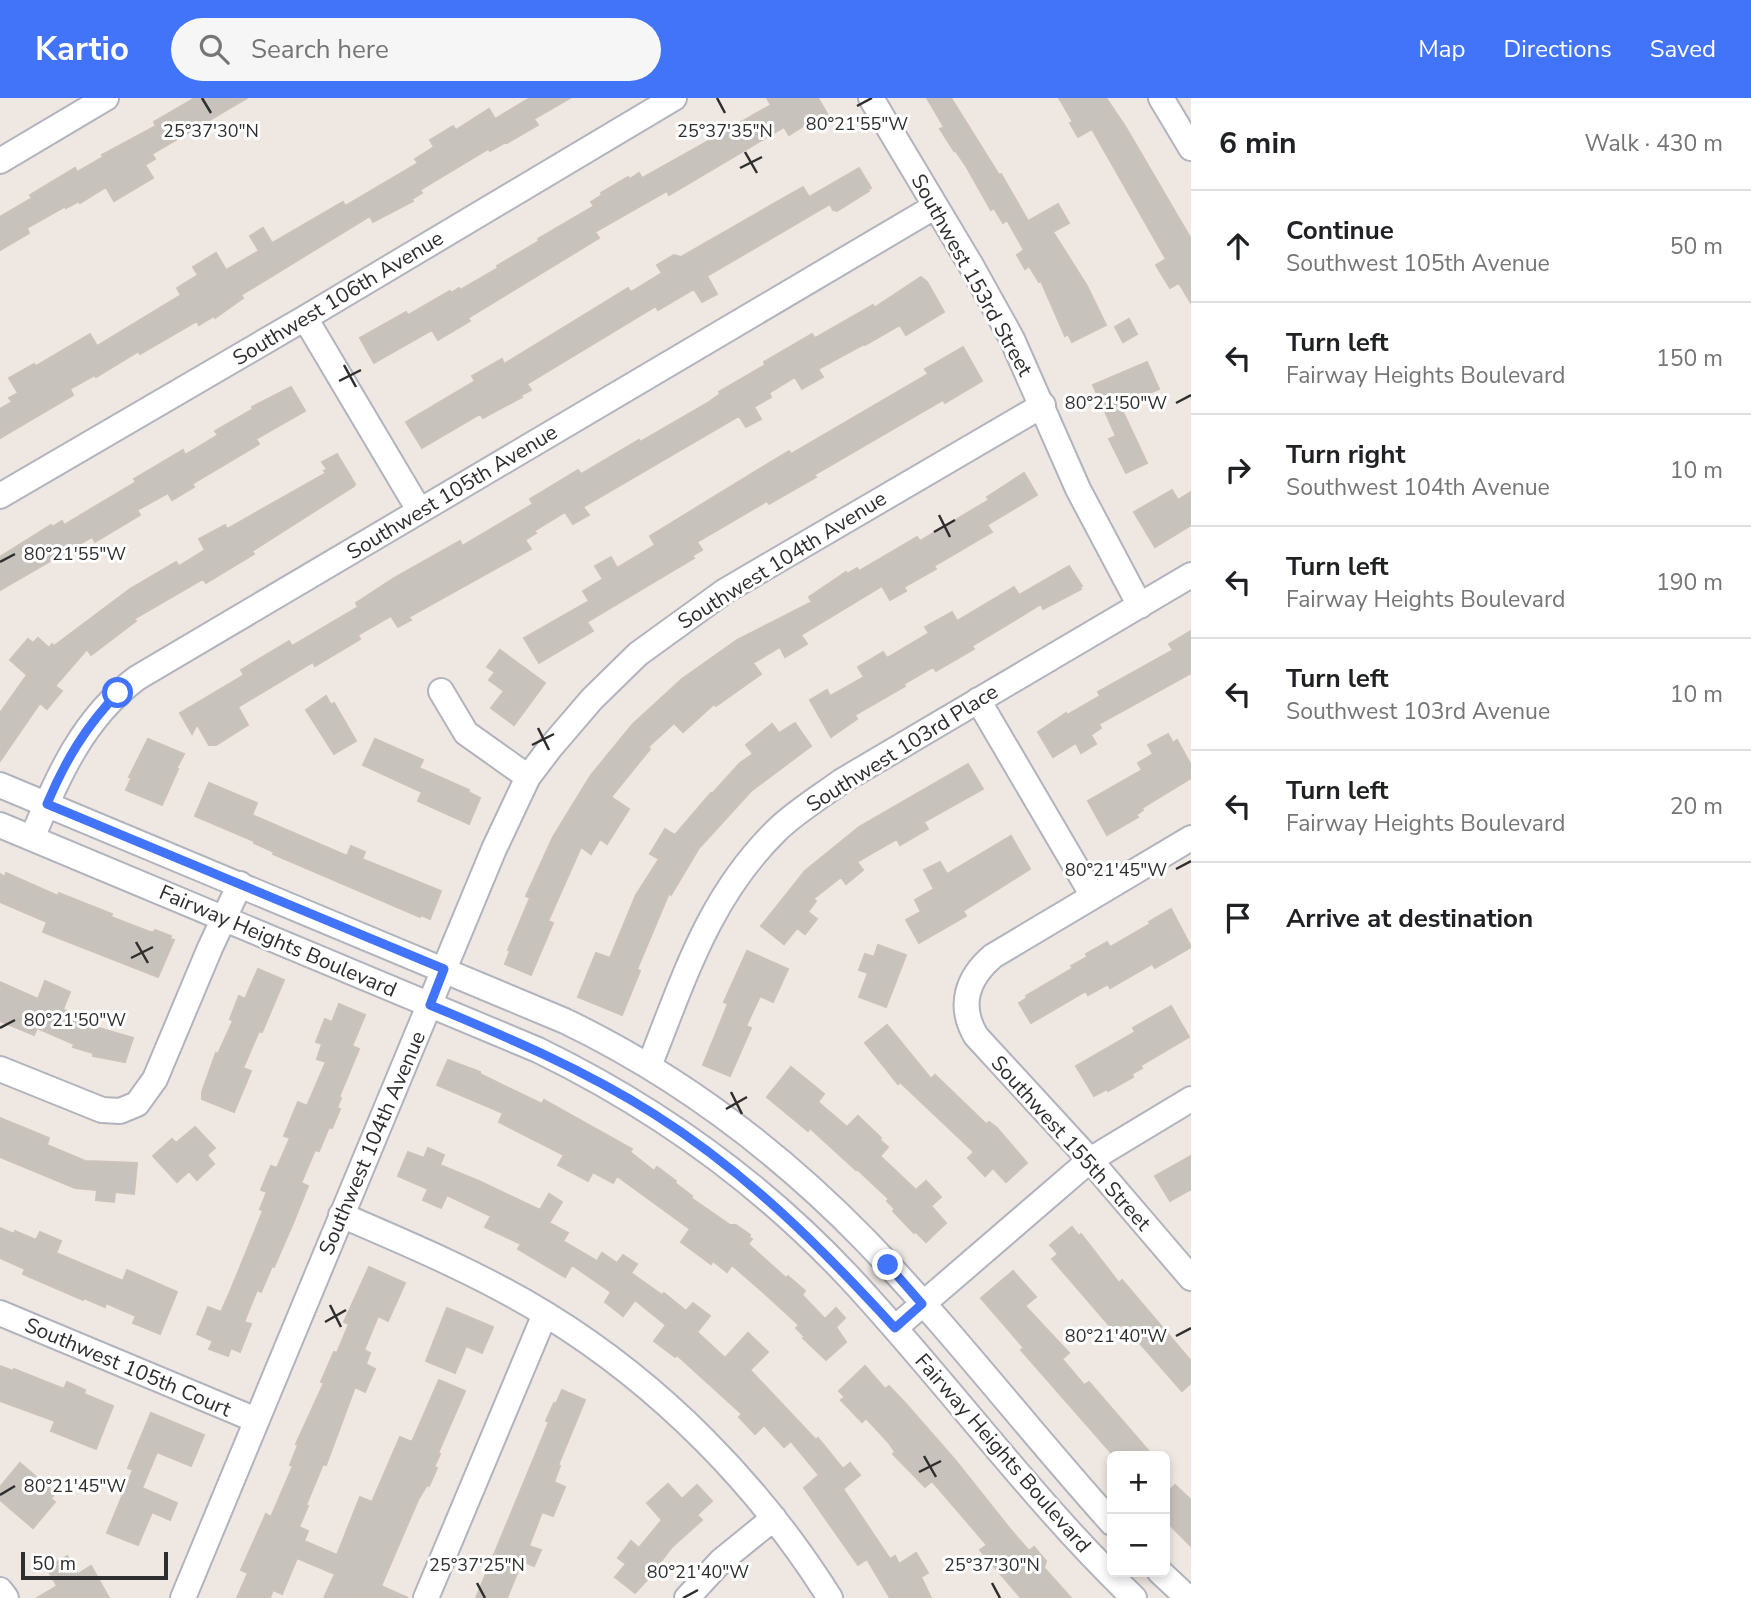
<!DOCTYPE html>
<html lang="en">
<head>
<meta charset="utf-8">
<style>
	:root { --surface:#fff; --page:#f6f6f6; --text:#202124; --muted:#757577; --line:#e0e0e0; --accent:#4274fa }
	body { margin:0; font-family:"Nunito Sans",sans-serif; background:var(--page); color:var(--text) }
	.controls { position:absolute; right:21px; bottom:21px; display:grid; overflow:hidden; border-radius:10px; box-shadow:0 4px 10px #0003 }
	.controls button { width:63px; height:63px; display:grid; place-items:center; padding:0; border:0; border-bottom:2px solid var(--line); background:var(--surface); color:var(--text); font:35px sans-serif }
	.scale { position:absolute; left:21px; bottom:18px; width:147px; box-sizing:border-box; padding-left:7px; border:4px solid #2e2e2e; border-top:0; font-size:19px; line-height:24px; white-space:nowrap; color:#2e2e2e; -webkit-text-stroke:5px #fff; paint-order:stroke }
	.stop { position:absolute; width:21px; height:21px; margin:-16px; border:5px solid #4274fa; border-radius:50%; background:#fff }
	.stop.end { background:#4274fa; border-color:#fff; box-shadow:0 2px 7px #0008 }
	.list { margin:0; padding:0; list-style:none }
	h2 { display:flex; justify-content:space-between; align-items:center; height:91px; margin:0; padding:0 28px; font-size:30px }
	h2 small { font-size:23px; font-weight:400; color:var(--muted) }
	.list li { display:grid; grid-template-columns:46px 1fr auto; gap:21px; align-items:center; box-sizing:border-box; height:112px; padding:0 28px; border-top:2px solid var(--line) }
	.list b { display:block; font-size:26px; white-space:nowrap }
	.list p { margin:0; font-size:23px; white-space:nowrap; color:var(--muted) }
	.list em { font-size:23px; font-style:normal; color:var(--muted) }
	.icon { flex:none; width:38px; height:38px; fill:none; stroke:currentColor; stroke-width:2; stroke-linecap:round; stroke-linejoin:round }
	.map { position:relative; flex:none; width:1191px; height:1500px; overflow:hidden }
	header { display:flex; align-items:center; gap:42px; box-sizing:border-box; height:98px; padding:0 35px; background:var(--accent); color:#fff }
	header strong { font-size:33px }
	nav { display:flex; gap:38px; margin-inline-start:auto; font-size:24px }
	.search { width:490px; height:63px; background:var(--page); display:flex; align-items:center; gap:18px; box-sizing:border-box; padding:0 24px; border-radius:38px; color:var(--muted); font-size:26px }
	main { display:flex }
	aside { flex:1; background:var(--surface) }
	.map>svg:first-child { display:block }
	.building { fill:#c8c2bc; stroke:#cbc3ba; stroke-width:2 }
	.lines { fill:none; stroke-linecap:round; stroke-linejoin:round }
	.minor-casing { stroke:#b1b4be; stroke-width:28 }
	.minor { stroke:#fff; stroke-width:24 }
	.route { stroke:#4274fa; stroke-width:9 }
	.ticks { fill:none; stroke:#2e2e2e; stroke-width:2.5 }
	.labels { text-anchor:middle; stroke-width:6; stroke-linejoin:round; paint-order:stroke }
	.street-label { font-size:21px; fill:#2e2e2e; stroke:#fff }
	.ticks-label { font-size:18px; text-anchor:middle; fill:#2e2e2e; stroke:#fff; stroke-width:6; stroke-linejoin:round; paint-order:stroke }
</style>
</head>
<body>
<header>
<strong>Kartio</strong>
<div class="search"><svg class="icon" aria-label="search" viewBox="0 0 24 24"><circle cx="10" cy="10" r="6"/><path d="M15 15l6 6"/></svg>Search here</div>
<nav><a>Map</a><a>Directions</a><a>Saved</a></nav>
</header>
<main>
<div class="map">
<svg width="1191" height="1500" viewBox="0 0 1191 1500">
	<rect width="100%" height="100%" fill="#efe7e1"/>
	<!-- building -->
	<path class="building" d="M195,0H247L152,56L155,61L145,67L153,80L114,103L106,89L80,105L79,103L66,110V108L27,130L29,135L0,152V119L32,100L30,97L75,70L77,74L103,59L102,57L156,28L154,24Z
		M530,0H570L534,21L538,27L507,45L506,44L490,53L488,51L420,92L422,95L412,101L413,103L373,124L370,118L241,197L243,200L215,220L214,218L199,227L197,223L140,256L139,253L96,279L95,277L70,291L73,297L0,340V311L12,304L9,300L18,295L9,280L34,266L36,268L90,236L97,248L181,197L177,190L198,177L193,169L216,155L226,172L259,153L250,138L263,130L272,145L343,104L345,108L418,65L415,61L434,49L430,42L453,28L456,32L489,11L495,21Z
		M767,0H818L830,21L809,33L805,27L789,37L784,29L669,97L667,93L595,134L599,140L468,220L470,223L438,242L432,232L374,265L360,240L406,214L408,217L450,193L451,195L459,190L460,192L498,170L497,168L539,143L538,141L594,108L591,104L602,97L601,95L628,79L630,81L639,75L642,80L701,47L771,7Z
		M927,0H951L999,77L1001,76L1028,123L1058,106L1069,125L1053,134L1087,188L1106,227L1072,244L1068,236L1065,238L1041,183L1039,184L1029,168L1025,171L1017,157L1024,152L1007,122L1003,125L994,110L991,112L966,68L955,52L954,53L940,31L944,29Z
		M1059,0H1106L1125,28L1191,141V205L1179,185L1170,190L1156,167L1166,161L1092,31L1078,39L1070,25L1073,24Z
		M859,70L871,90L868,91L869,93L837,113L833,112L830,106L707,178L717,196L702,204L694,191L658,212L656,208L527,286L531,292L521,297L522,299L483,320L480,316L422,350L406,324L475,283L472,278L502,261L504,266L628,190L631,194L662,175L657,167L674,157L681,159L803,89L809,99Z
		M921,179L927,184L944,214L906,237L900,227L865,247L864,246L818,271L823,279L802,291L795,279L769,295L771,299L754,309L761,321L746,329L739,318L583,409L589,417L573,426L565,414L534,433L536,435L525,442L531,451L409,519L411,522L398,529L391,518L358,537L360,541L315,568L313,564L238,609L248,627L216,647H209L197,626L192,636L180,615L244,577L241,572L289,543L292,548L358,509L356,505L394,480L460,443L462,448L533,406L530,401L578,372L581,376L639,342L640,344L709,304L720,296L719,294L765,267L764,264L812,236L815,240L873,207L874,210Z
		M1129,221L1137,236L1123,244L1115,229Z
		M963,249L982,283L945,305L943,302L814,377L816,379L769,406L767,403L697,444L702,452L692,458L694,460L587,524L593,533L539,565L524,540L589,503L583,493L603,481L595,468L611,459L617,470L655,447L650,438L789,353L791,356L928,276L925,271Z
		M1147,264L1159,291L1120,308L1147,365L1126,375L1109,341L1116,338L1093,287Z
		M291,289L305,313L256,341L259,346L192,386L194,389L172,402L168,395L137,412L140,417L95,444L92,439L0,492V459L51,427L52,429L62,423L64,427L136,384L134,381L183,352L185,357L218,337L215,333L253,311L252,309Z
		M337,356L355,386L354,388L252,453L254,456L206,485L203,481L134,521L136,523L91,557L87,551L55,588L62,593L47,611L40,605L0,663V615L27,577L10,562L28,541L33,545L38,540L49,550L52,546L54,548L130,491L176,464L179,468L205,452L199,441L225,427L227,431L326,375L324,373L327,371L322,364Z
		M1024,375L1037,397L987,427L992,434L934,468L936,471L904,489L906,493L890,502L882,488L801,537L807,546L785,559L780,549L753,565L761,576L716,608L714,606L683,634L674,625L648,649L650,651L611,699L629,711L607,746L600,741L591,756L581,749L548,823L553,825L531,877L505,866L510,853L508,852L530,800L526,798L553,739L591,677L633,626L682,581L737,542L812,504L809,499L846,474L847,476L857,470L859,473L917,439L920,443L989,402L987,399Z
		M1172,392L1178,402L1191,394V427L1155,449L1134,414Z
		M1069,468L1082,488L1080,489L1081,491L1043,511L1041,506L972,548L974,551L936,573L933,569L904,586L905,588L855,617L857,621L831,639L810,602L827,592L830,598L864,579L858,569L883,554L887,560L929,535L925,529L952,514L957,523L1014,489L1019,497Z
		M1191,533V575L1099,626L1101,630L1091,637L1096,646L1081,655L1076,645L1053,659L1038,634L1066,615L1067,617L1100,598L1098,594L1173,552L1169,546Z
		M500,552L545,585L514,627L491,610L504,593L489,582L495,574L487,569Z
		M326,598L331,607L334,605L356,643L334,656L306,612Z
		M795,625L811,648L751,693L699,750L671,797L669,795L637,871L640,873L622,917L578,899L596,855L610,860L636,797L659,761L650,756L665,731L675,737L711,695L712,696L740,665L753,656L746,647L772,626L779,635Z
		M1168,636L1173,645L1177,642L1191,667V680L1142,710L1143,712L1136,717L1138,719L1107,737L1088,703L1142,672L1138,665L1153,656L1148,647Z
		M148,641L184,656L176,671H178L162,707L126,692L132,679H129Z
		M375,641L423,662L419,670L469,692L468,694L480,700L469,726L418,703L422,694L363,667Z
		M968,666L983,691L924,724L928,731L900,747L897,741L857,764L863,772L846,786L841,779L813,801L816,803L808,814L817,821L805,836L797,830L784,846L761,828L805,773L859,729Z
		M209,685L257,705L252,717L347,758L351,748L365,754L362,761L441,793L430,821L421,817L420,819L273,756L274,754L254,745V743L195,718Z
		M1011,738L1030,771L963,813L966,818L919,845L906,822L921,814L915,802L934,791L924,772L940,764L947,776Z
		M6,775L58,798L59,795L112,816L111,819L150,834H154L155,832L171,838L170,841L174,842L158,879L43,834L47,824L0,804V776L5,779Z
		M1171,811L1191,849L1155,870L1152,866L1110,890L1108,886L1088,897L1086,893L1031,925L1019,905L1027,900L1026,898L1073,870L1071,868L1087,859L1086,856L1107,844L1110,849L1150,826L1149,824Z
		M878,847L906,857L886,909L859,899L868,875L859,872L865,856L874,859Z
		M747,853L788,871L773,904L760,898L746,928L751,930L730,978L703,967L728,906L724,904Z
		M258,871L284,882L262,934L259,933L243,970L251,973L234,1014L202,1001V994L216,955L218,956L233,923L230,921L239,898L245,901Z
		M45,883L70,894L63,911L70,915L68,921L133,940L125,964L93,958V955L73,949L74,946L37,930L34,937L0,923V884L38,901Z
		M339,906L365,917L352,948L359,951L339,999L341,1000L337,1010L340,1011L332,1030L329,1029L319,1053L315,1052L301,1085L308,1088L293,1125L274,1169L272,1168L261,1194L257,1192L244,1224L251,1226L240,1254L231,1250L228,1258L209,1251L213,1243L197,1236L208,1209L221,1214L230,1194L263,1113L260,1111L267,1094L261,1092L271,1068L277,1070L290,1040L284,1038L298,1004L307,1008L326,964L317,961L322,946L316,944L325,921L332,924Z
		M1171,908L1189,939L1140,968L1142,970L1132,976L1133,979L1108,993L1107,991L1094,998L1076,968L1135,934L1133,930Z
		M887,927L931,981L935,977L986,1026L989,1024L997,1030L1027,1065L1006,1084L993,1070L985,1078L968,1060L974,1054L900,984L898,986L865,945Z
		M448,962L480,974V976L542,1006L544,1002L632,1051L630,1054L654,1073L657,1069L676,1083L675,1085L692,1098L691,1100L730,1127H736L750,1137L748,1139L752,1141L748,1146L786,1180L788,1178L805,1193L802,1197L825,1221L836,1210L845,1220L836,1229L846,1244L826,1262L803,1240L805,1239L796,1230L799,1227L763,1194L732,1167L727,1174L713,1163L711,1166L681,1144L690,1131L617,1078L613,1085L593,1074L588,1083L558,1067L564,1057L499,1024L503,1015L437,987Z
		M791,969L824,996L818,1004L847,1029L858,1018L881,1040L880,1042L888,1049L880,1058L916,1092L926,1083L941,1099L931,1108L946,1125L926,1144L916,1134L914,1135L893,1113L895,1111L887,1103L889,1101L857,1071L856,1072L810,1030L808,1033L767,999Z
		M0,1020L49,1040L47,1047L85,1063L137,1065L134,1096L115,1094L114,1104L96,1102L97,1092L75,1090L0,1059Z
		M195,1029L215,1050L207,1057L214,1066L197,1082L189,1073L177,1084L153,1058L172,1041L176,1045Z
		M428,1050L444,1057L440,1067L481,1084L540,1112L549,1096L562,1104L549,1125L568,1135L563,1143L597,1163L602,1155L617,1165L623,1157L637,1166L631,1175L662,1197L664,1195L686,1213L693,1205L710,1218L697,1234L725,1260L748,1235L768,1254L750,1272L816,1342L818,1340L843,1371L850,1365L860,1377L843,1391L890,1461L895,1458L899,1466L916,1455L928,1475L921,1479L931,1500H890L867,1461L858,1467L804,1390L819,1377L791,1343L784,1349L764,1327L755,1336L739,1319L742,1316L677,1257L675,1259L654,1243L666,1227L635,1202L623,1218L605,1204L611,1194L572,1167L565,1179L518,1151L521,1146L485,1129L491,1118L447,1097L441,1110L423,1102L428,1091L398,1078L408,1054L424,1060Z
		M1191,1058V1091L1170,1103L1155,1078Z
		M1072,1129L1079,1138L1081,1136L1119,1185L1122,1182L1191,1263V1285L1182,1293L1123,1226L1114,1233L1052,1161L1058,1156L1050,1147Z
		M0,1130L14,1136L15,1133L36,1142L40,1134L61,1143L56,1155L123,1183L127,1172L177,1194L160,1236L133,1225L136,1218L106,1205L105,1209L84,1200L83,1202L23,1176L25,1171L0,1160Z
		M369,1169L405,1185L388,1223L378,1218L364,1252L370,1255L366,1266L375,1271L365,1294L355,1289L326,1367L323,1366L306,1407L308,1408L299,1429L308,1433L304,1443L337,1457L360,1399L372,1404L400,1339L412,1344L439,1282L465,1293L438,1355L440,1356L434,1369L437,1370L429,1388L427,1387L418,1402L381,1488L408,1500H324L335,1476L297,1460L282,1496L273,1492L270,1500H237L248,1475L241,1472L266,1416L271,1419L293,1368L290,1367L298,1347L296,1346L324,1285L321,1284L334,1254L337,1255L349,1226L344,1224Z
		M1013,1173L1036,1199L1025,1208L1069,1255L1062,1261L1084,1287L1089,1284L1153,1358H1114L1021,1252L1024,1250L981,1200Z
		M447,1210L493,1229L482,1255L466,1248L455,1275L426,1263Z
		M0,1268L13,1273L14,1271L64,1291L67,1284L85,1292L84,1296L113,1308L96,1351L51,1333L55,1323L0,1303Z
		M865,1268L885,1291L889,1288L906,1306L955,1362L1010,1431L1029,1453L1034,1449L1046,1463L1044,1470L1071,1500H1021L980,1452L987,1447L932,1383L925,1389L893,1356L895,1354L889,1345L866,1320L862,1324L841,1302L845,1299L839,1293Z
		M562,1292L585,1302L558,1367L560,1368L554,1384L565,1389L553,1418L542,1414L529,1448L541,1452L534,1468L522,1463L507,1500H476L549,1324L546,1323L554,1305L556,1306Z
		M151,1315L204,1337L191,1368L157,1354L142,1390L177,1405L170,1422L152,1414L138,1447L107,1435L133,1372L128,1370Z
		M20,1365L55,1395L51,1401L55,1404L33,1430L0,1402V1389Z
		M668,1386L682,1401L697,1387L712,1403L697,1417L702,1422L672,1449L659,1466L661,1467L635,1495L615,1479L626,1466L618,1460L631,1443L639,1450L662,1422L647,1405Z
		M1175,1387L1191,1402V1448L1165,1422V1397Z
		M67,1458L78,1476L91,1468L109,1500H37L57,1488L47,1470Z"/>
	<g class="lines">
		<defs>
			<path id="minor" d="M871,0L972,169L1012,241L1078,391L1140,508
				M1161,0L1191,50
				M0,63L106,0
				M305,220L419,412
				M0,398L305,220L674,0
				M441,593L466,635L528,679
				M978,602L1093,798
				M0,687L565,923C677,977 777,1052 864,1141C951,1231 1028,1332 1112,1425
				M0,727L538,952C655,1009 760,1084 849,1179C946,1283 1031,1401 1134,1500
				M32,740C58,679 82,621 137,580L934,109
				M1191,740L993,858C967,880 958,908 976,938L1090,1062L1191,1180
				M649,968C684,881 708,799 778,731C797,713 820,699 842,683L1191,477
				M0,971L102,1012L120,1013L137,1006L155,981L210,850L240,786
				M341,1117C411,1147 482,1177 547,1217C661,1287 759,1387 830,1500
				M0,1215L256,1322
				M895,1230L1090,1062L1191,1001
				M1160,1474L1188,1500
				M0,1492L6,1500
				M183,1500L494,751L528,679L550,650L592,601L638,556L725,493L1043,307
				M426,1500L545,1216
				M687,1500L721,1463L774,1420"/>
		</defs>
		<!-- minor casing -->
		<use href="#minor" class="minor-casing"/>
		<!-- minor -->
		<use href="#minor" class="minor"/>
	</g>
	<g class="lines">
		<!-- route -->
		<path class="route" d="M118,595C86,628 65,663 47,706L444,871L430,907C507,939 583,971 654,1016C746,1074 822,1150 895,1230L922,1206L888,1167"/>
	</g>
	<!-- ticks -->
	<path class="ticks" d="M202,0L211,15M717,0L725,15M857,8L872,0M745,54L757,75M740,70L762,59M344,267L356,289M339,283L361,272M1176,305L1191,297M939,417L950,439M934,434L955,422M0,464L15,456M538,630L549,652M532,647L554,636M1176,771L1191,763M136,844L148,865M131,860L153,849M0,930L15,922M731,994L742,1016M726,1011L747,999M330,1207L341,1229M325,1224L346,1212M1176,1238L1191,1230M924,1358L936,1379M919,1374L941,1363M0,1397L15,1388M477,1485L485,1500M992,1485L1000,1500M683,1500L698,1492"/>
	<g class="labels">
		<!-- street labels -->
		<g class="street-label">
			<text transform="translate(972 177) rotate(61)" y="7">Southwest 153rd Street</text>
			<text transform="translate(338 200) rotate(-31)" y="7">Southwest 106th Avenue</text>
			<text transform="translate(452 394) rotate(-31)" y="7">Southwest 105th Avenue</text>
			<text transform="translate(782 462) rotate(-32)" y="7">Southwest 104th Avenue</text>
			<text transform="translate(902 650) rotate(-32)" y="7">Southwest 103rd Place</text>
			<text transform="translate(278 843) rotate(23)" y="7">Fairway Heights Boulevard</text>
			<text transform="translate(372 1045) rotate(-67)" y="7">Southwest 104th Avenue</text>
			<text transform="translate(1071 1045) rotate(48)" y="7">Southwest 155th Street</text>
			<text transform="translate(128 1269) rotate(23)" y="7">Southwest 105th Court</text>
			<text transform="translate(1003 1355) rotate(49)" y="7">Fairway Heights Boulevard</text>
		</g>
	</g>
	<g class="ticks-label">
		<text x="857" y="32">80°21'55"W</text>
		<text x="211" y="39">25°37'30"N</text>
		<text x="725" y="39">25°37'35"N</text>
		<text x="1116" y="311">80°21'50"W</text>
		<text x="75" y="462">80°21'55"W</text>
		<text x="1116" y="778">80°21'45"W</text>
		<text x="75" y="928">80°21'50"W</text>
		<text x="1116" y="1244">80°21'40"W</text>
		<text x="75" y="1394">80°21'45"W</text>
		<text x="477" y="1473">25°37'25"N</text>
		<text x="992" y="1473">25°37'30"N</text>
		<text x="698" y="1480">80°21'40"W</text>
	</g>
</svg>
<div class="controls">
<button>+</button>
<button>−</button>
</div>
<div class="scale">50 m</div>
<div class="stop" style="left:118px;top:595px"></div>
<div class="stop end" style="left:888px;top:1167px"></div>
</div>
<aside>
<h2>6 min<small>Walk · 430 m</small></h2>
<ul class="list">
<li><svg class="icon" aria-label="ahead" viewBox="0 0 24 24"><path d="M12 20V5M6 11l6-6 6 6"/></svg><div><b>Continue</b><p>Southwest 105th Avenue</p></div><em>50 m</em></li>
<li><svg class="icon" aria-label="left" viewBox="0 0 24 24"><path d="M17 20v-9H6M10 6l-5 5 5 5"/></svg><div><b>Turn left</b><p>Fairway Heights Boulevard</p></div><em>150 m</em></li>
<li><svg class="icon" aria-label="right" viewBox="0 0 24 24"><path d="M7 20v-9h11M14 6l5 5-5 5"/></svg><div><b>Turn right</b><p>Southwest 104th Avenue</p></div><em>10 m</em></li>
<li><svg class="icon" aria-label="left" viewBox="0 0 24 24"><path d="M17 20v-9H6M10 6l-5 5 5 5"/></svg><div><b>Turn left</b><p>Fairway Heights Boulevard</p></div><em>190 m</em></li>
<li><svg class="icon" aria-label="left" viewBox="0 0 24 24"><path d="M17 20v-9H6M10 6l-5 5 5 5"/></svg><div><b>Turn left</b><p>Southwest 103rd Avenue</p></div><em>10 m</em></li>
<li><svg class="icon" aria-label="left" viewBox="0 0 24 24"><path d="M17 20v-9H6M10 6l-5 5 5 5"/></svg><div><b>Turn left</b><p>Fairway Heights Boulevard</p></div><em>20 m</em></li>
<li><svg class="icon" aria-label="arrive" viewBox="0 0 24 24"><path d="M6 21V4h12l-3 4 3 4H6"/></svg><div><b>Arrive at destination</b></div></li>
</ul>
</aside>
</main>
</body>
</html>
